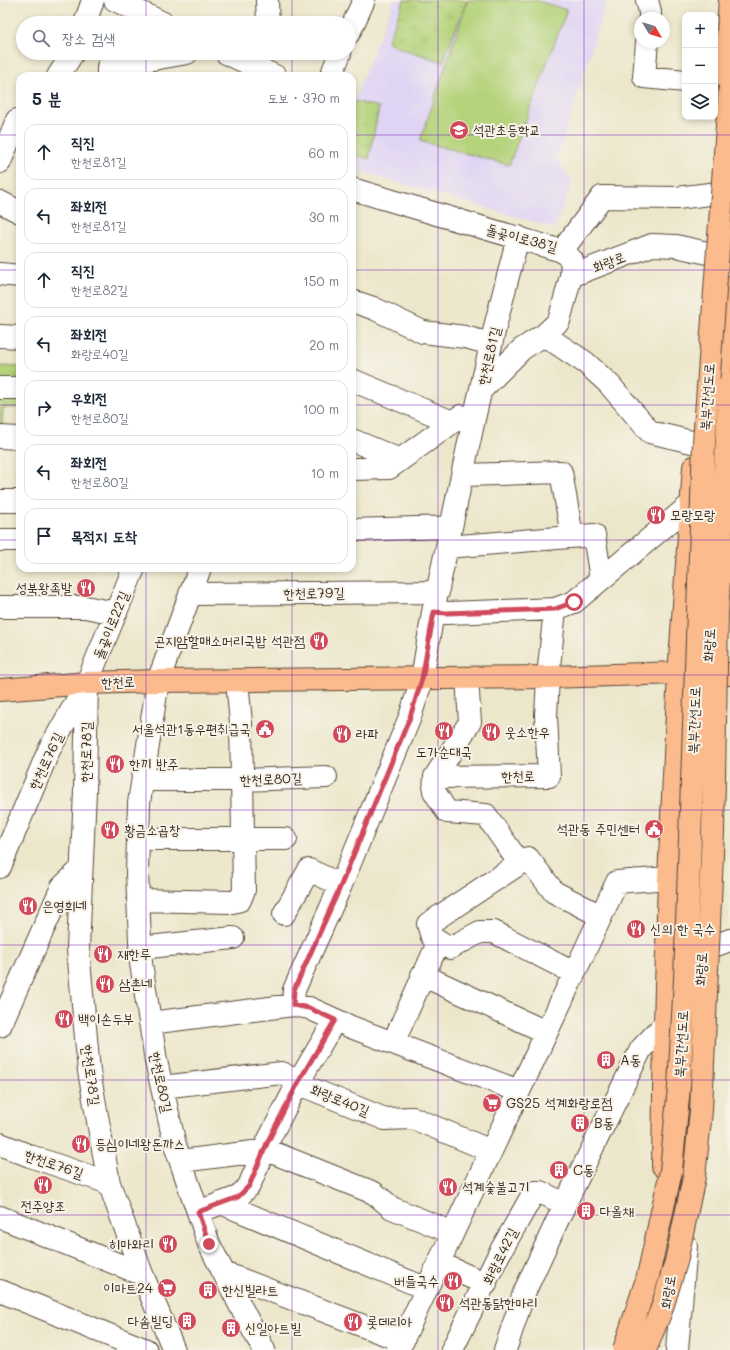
<!DOCTYPE html>
<html lang="ko">
<head>
<meta charset="utf-8">
<style>
	:root { --surface:#fff; --page:#f2f2f3; --text:#1f2937; --muted:#747a83; --line:#e0e1e3 }
	body { margin:0; font-family:Mali,"Poor Story",sans-serif; background:var(--page); color:var(--text) }
	.controls { position:absolute; right:12px; top:12px; display:grid; overflow:hidden; border-radius:8px; box-shadow:0 2px 6px #0003 }
	.controls button { width:36px; height:36px; display:grid; place-items:center; padding:0; border:0; border-bottom:1px solid var(--line); background:var(--surface); color:var(--text); font:20px sans-serif }
	.compass { position:absolute; left:634px; top:12px; width:36px; height:36px; border-radius:50%; background:var(--surface); box-shadow:0 2px 6px #0003; rotate:128deg }
	.stop { position:absolute; width:12px; height:12px; margin:-9px; border:3px solid #d1495b; border-radius:50%; background:#fff }
	.stop.end { background:#d1495b; border-color:#fff; box-shadow:0 1px 4px #0008 }
	.list { margin:0; padding:0; list-style:none }
	h2 { display:flex; justify-content:space-between; align-items:center; height:52px; margin:0; padding:0 16px; font-size:17px }
	h2 small { font-size:13px; font-weight:400; color:var(--muted) }
	.list li { display:grid; grid-template-columns:26px 1fr auto; gap:12px; align-items:center; box-sizing:border-box; height:56px; margin:0 8px 8px; padding:0 8px; border:1px solid var(--line); border-radius:12px }
	.list b { display:block; font-size:15px; white-space:nowrap }
	.list p { margin:0; font-size:13px; white-space:nowrap; color:var(--muted) }
	.list em { font-size:13px; font-style:normal; color:var(--muted) }
	.icon { flex:none; width:22px; height:22px; fill:none; stroke:currentColor; stroke-width:2; stroke-linecap:round; stroke-linejoin:round }
	.map { position:relative; flex:none; width:730px; height:1350px; overflow:hidden }
	.search { position:absolute; background:var(--surface); box-shadow:0 2px 6px #0003; left:16px; top:16px; width:340px; height:44px; display:flex; align-items:center; gap:10px; box-sizing:border-box; padding:0 14px; border-radius:22px; color:var(--muted); font-size:15px }
	.panel { position:absolute; background:var(--surface); box-shadow:0 2px 6px #0003; left:16px; top:72px; width:340px; height:500px; border-radius:12px }
	.map>svg:first-child { display:block }
	.built { fill:#e0d4f4 }
	.park { fill:url(#park-tufts); stroke:#787e4c }
	.pitch { fill:#b4d37a; stroke:#787e4c }
	.lines { fill:none; stroke-linecap:round; stroke-linejoin:round }
	.minor-casing { stroke:#564638; stroke-width:24 }
	.major-casing { stroke:#564638; stroke-width:24 }
	.minor { stroke:#fff; stroke-width:22 }
	.major { stroke:#fbbb8d; stroke-width:22 }
	.highway-bridge-casing { stroke:#564638; stroke-width:24; stroke-linecap:butt }
	.highway-bridge { stroke:#fbbb8d; stroke-width:22 }
	.route { stroke:#d1495b; stroke-width:5 }
	.grid { fill:none; stroke:#7b2cbf; stroke-width:1; stroke-opacity:0.55 }
	.labels { text-anchor:middle; stroke-width:4; stroke-linejoin:round; paint-order:stroke }
	.poi-label { font-size:14px; fill:#3b2a1e; stroke:#f7f3e8; text-anchor:start }
	.street-label { font-size:14px; fill:#3b2a1e; stroke:#f7f3e8 }
</style>
</head>
<body>
<div class="map">
<svg width="730" height="1350" viewBox="0 0 730 1350">
	<defs>
		<pattern id="park-tufts" width="24" height="20" patternUnits="userSpaceOnUse"><rect width="24" height="20" fill="#b4d37a"/><path d="M3 7l-1-3M5 7V3M7 7l1-3M15 17l-1-3M17 17v-4M19 17l1-3" fill="none" stroke="#9cb569"/></pattern>
	</defs>
	<rect width="100%" height="100%" fill="#f7f3e8"/>
	<filter id="ink" filterUnits="userSpaceOnUse"><feTurbulence type="fractalNoise" baseFrequency=".025" numOctaves="2"/><feDisplacementMap in="SourceGraphic" scale="8" xChannelSelector="R" yChannelSelector="G"/><feConvolveMatrix kernelMatrix="1 2 1 2 8 2 1 2 1" color-interpolation-filters="sRGB"/></filter>
	<filter id="wash" filterUnits="userSpaceOnUse"><feTurbulence type="fractalNoise" baseFrequency=".012" numOctaves="4" result="noise"/><feDisplacementMap in="SourceGraphic" scale="16" xChannelSelector="R" yChannelSelector="G"/><feGaussianBlur stdDeviation="0.9" result="paint"/><feColorMatrix in="noise" values="0 0 0 0 0 0 0 0 0 0 0 0 0 0 0 0 0 1.4 0 .05"/><feComposite in="paint" operator="in"/></filter>
	<g filter="url(#wash)">
		<rect width="100%" height="100%" fill="#ece7cb"/>
		<!-- built -->
		<path class="built" d="M394,0H607L557,158L572,182L555,228L352,169V159L354,156L352,155V106Z"/>
		<!-- park -->
		<path class="park" d="M404,0H467L443,62L394,46L388,41Z
			M354,101L379,107L369,159L352,154V106Z
			M0,366L20,367V408H3L2,433H0Z"/>
		<!-- pitch -->
		<path class="pitch" d="M468,0H535L567,10L509,165L420,141Z"/>
	</g>
	<g filter="url(#ink)">
		<g class="lines">
			<defs>
				<path id="minor" d="M115,0L163,23
					M267,0L268,23
					M647,0L650,12V18
					M85,23L93,0
					M349,33L364,0
					M647,42L644,77L685,81
					M226,53L275,76
					M58,76L73,53
					M108,76V67L187,53
					M331,76L340,53
					M0,162L17,120
					M352,189L562,251L572,260L571,276
					M0,202L20,212
					M562,251L602,197L677,198L718,193
					M0,274L20,276
					M352,301L373,308L423,332L465,337L491,344
					M544,335L586,363L609,384L650,432L696,443
					M0,336L20,337
					M352,380L452,422
					M0,388H20
					M481,390L522,349L544,335L559,321L571,276L652,245L676,246L712,254
					M0,437L20,438
					M352,440L400,460
					M352,469L389,468L461,416L474,419
					M463,475L561,472L572,536
					M0,501H20
					M352,530L451,527
					M0,540H20
					M447,547L594,535L601,579
					M200,568L158,681L139,803L137,873L141,963L156,1061L175,1145L209,1244L246,1317L264,1350
					M190,594L438,592
					M0,607H85L116,613
					M433,612L447,613L555,609
					M467,678L470,722L435,777L434,791L447,812L486,815L520,864
					M87,683L85,791L78,949L89,1071L109,1183L142,1274L174,1350
					M435,777L549,776L546,716L548,677L555,609L574,602L690,505
					M143,780H242L326,777
					M138,839H286
					M0,867L49,750L87,683L134,568
					M138,900L232,902L240,900L244,890L241,723L237,681
					M284,914L309,870L341,885
					M140,948L233,938
					M692,954L730,940
					M574,973L494,932H480L450,948L432,937L428,924L528,858L554,892L601,916
					M422,975L546,1032
					M293,1005L294,990L341,885L410,717L422,679L433,612L474,419L496,323L518,237
					M150,1023L293,1005L309,1008L351,1027L519,1091
					M0,1026L62,887L81,869
					M393,1043L439,941
					M162,1087L282,1073L304,1086L385,1119L413,1118L491,1151
					M0,1144L30,1156L109,1183
					M181,1161L253,1152L274,1153L374,1193L392,1208L453,1233
					M221,1203L427,1289
					M198,1212L238,1197L249,1186L268,1141L298,1083L335,1020
					M0,1217L142,1274
					M439,1263L486,1284
					M224,1273L403,1341
					M0,1291L146,1350
					M398,1350L617,882L669,878
					M452,1350L499,1254L533,1194L535,1192H540L565,1204
					M505,1350L524,1293L565,1204L641,1049L665,1024
					M677,1350L686,1246"/>
				<path id="major" d="M723,104L730,0
					M718,409L726,287
					M0,690L87,683L158,681L548,677L679,673L730,674
					M663,1166L665,1024L669,878L679,673L694,467
					M648,1333L656,1268"/>
			</defs>
			<!-- minor casing -->
			<use href="#minor" class="minor-casing"/>
			<!-- major casing -->
			<use href="#major" class="major-casing"/>
			<!-- minor -->
			<use href="#minor" class="minor"/>
			<!-- major -->
			<use href="#major" class="major"/>
			<defs>
				<path id="highway-bridge" d="M624,1350L648,1276L671,1171L679,1087L685,979L704,442L730,85
					M645,1350L661,1311L676,1262L694,1177L701,1111L713,831L717,614L730,384"/>
			</defs>
			<!-- highway-bridge casing -->
			<use href="#highway-bridge" class="highway-bridge-casing"/>
			<!-- highway-bridge -->
			<use href="#highway-bridge" class="highway-bridge"/>
		</g>
	</g>
	<g class="lines" filter="url(#ink)">
		<!-- route -->
		<path class="route" d="M209,1244L198,1212L238,1197L249,1186L268,1141L298,1083L335,1020L309,1008L293,1005L294,990L341,885L410,717L422,679L434,612L446,613L555,609L574,602"/>
	</g>
	<!-- grid -->
	<path class="grid" d="M146,0V23M292,0V23M438,0V1350M584,0V1350M146,53V76M292,53V76M0,135H20M352,135H730M0,270H20M352,270H730M0,405H20M352,405H730M0,540H20M352,540H730M146,568V1350M292,568V1350M0,675H730M0,810H730M0,945H730M0,1080H730M0,1215H730"/>
	<!-- icons -->
	<defs>
		<symbol id="school-disc" viewBox="-11 -11 22 22"><circle r="9.5" fill="#d1495b" stroke="#f7f3e8"/><path d="M0-5L7-2L0 1L-7-2ZM-4 1L0 2.5L4 1V4Q0 6-4 4Z" fill="#fff"/></symbol>
		<symbol id="restaurant-disc" viewBox="-11 -11 22 22"><circle r="9.5" fill="#d1495b" stroke="#f7f3e8"/><path d="M-5-6h1v4h1v-4h1v4h1v-4h1v5L-1.5 .5V6h-2V.5L-5-1ZM5-6V6H3V1.5H1.5Q1.5-4 5-6Z" fill="#fff"/></symbol>
		<symbol id="civic-disc" viewBox="-11 -11 22 22"><circle r="9.5" fill="#d1495b" stroke="#f7f3e8"/><path d="M-.6-6.5H3V-4.5H.6V-3L4-1V1h2V6H-6V1h2V-1L-.6-3ZM-1.2 2.5V6h2.4V2.5Z" fill="#fff"/></symbol>
		<symbol id="building-disc" viewBox="-11 -11 22 22"><circle r="9.5" fill="#d1495b" stroke="#f7f3e8"/><path d="M-4-6H4V6H1V3H-1V6H-4ZM-2.5-4.3h1.7v1.8h-1.7ZM.8-4.3h1.7v1.8H.8ZM-2.5-1h1.7V.8h-1.7ZM.8-1h1.7V.8H.8Z" fill="#fff"/></symbol>
		<symbol id="supermarket-disc" viewBox="-11 -11 22 22"><circle r="9.5" fill="#d1495b" stroke="#f7f3e8"/><path d="M-6-5.5h2.5l.6 2H6L4.5 2H-2.5L-4.4-4H-6ZM-1.5 3.2a1.3 1.3 0 1 0 .1 0ZM3 3.2a1.3 1.3 0 1 0 .1 0Z" fill="#fff"/></symbol>
	</defs>
	<g fill-rule="evenodd">
		<use href="#school-disc" x="448" y="119" width="22" height="22"/>
		<use href="#restaurant-disc" x="645" y="504" width="22" height="22"/>
		<use href="#restaurant-disc" x="75" y="577" width="22" height="22"/>
		<use href="#restaurant-disc" x="308" y="630" width="22" height="22"/>
		<use href="#civic-disc" x="254" y="718" width="22" height="22"/>
		<use href="#restaurant-disc" x="433" y="720" width="22" height="22"/>
		<use href="#restaurant-disc" x="480" y="721" width="22" height="22"/>
		<use href="#restaurant-disc" x="331" y="723" width="22" height="22"/>
		<use href="#restaurant-disc" x="104" y="753" width="22" height="22"/>
		<use href="#civic-disc" x="643" y="818" width="22" height="22"/>
		<use href="#restaurant-disc" x="99" y="819" width="22" height="22"/>
		<use href="#restaurant-disc" x="17" y="895" width="22" height="22"/>
		<use href="#restaurant-disc" x="625" y="918" width="22" height="22"/>
		<use href="#restaurant-disc" x="92" y="943" width="22" height="22"/>
		<use href="#restaurant-disc" x="94" y="973" width="22" height="22"/>
		<use href="#restaurant-disc" x="53" y="1008" width="22" height="22"/>
		<use href="#building-disc" x="595" y="1049" width="22" height="22"/>
		<use href="#supermarket-disc" x="481" y="1092" width="22" height="22"/>
		<use href="#building-disc" x="569" y="1112" width="22" height="22"/>
		<use href="#restaurant-disc" x="70" y="1133" width="22" height="22"/>
		<use href="#building-disc" x="548" y="1159" width="22" height="22"/>
		<use href="#restaurant-disc" x="32" y="1174" width="22" height="22"/>
		<use href="#restaurant-disc" x="437" y="1176" width="22" height="22"/>
		<use href="#building-disc" x="575" y="1200" width="22" height="22"/>
		<use href="#restaurant-disc" x="157" y="1233" width="22" height="22"/>
		<use href="#restaurant-disc" x="442" y="1270" width="22" height="22"/>
		<use href="#supermarket-disc" x="156" y="1277" width="22" height="22"/>
		<use href="#building-disc" x="197" y="1279" width="22" height="22"/>
		<use href="#restaurant-disc" x="434" y="1292" width="22" height="22"/>
		<use href="#building-disc" x="176" y="1310" width="22" height="22"/>
		<use href="#restaurant-disc" x="342" y="1311" width="22" height="22"/>
		<use href="#building-disc" x="220" y="1317" width="22" height="22"/>
	</g>
	<g class="labels">
		<!-- poi labels -->
		<g class="poi-label">
			<text x="473" y="135">석관초등학교</text>
			<text x="670" y="520">모랑모랑</text>
			<text x="72" y="593" text-anchor="end">성북왕족발</text>
			<text x="305" y="646" text-anchor="end">곤지암할매소머리국밥 석관점</text>
			<text x="251" y="734" text-anchor="end">서울석관1동우편취급국</text>
			<text x="505" y="737">웃소한우</text>
			<text x="356" y="739">라파</text>
			<text x="444" y="757" text-anchor="middle">도가순대국</text>
			<text x="129" y="769">한끼 반주</text>
			<text x="640" y="834" text-anchor="end">석관동 주민센터</text>
			<text x="124" y="835">황금소곱창</text>
			<text x="42" y="911">은영희네</text>
			<text x="650" y="934">신의 한 국수</text>
			<text x="117" y="959">재한루</text>
			<text x="119" y="989">삼촌네</text>
			<text x="78" y="1024">백이손두부</text>
			<text x="620" y="1065">A동</text>
			<text x="506" y="1108">GS25 석계화랑로점</text>
			<text x="594" y="1128">B동</text>
			<text x="95" y="1149">등심이네왕돈까스</text>
			<text x="573" y="1175">C동</text>
			<text x="462" y="1192">석계숯불고기</text>
			<text x="43" y="1211" text-anchor="middle">전주양조</text>
			<text x="600" y="1216">다올채</text>
			<text x="154" y="1249" text-anchor="end">히마와리</text>
			<text x="439" y="1286" text-anchor="end">버들국수</text>
			<text x="153" y="1293" text-anchor="end">이마트24</text>
			<text x="222" y="1295">한신빌라트</text>
			<text x="459" y="1308">석관동닭한마리</text>
			<text x="173" y="1326" text-anchor="end">다솜빌딩</text>
			<text x="367" y="1327">롯데리아</text>
			<text x="245" y="1333">신일아트빌</text>
		</g>
		<!-- street labels -->
		<g class="street-label">
			<text transform="translate(522 238) rotate(15)" y="5">돌곶이로38길</text>
			<text transform="translate(609 262) rotate(-21)" y="5">화랑로</text>
			<text transform="translate(489 356) rotate(-77)" y="5">한천로81길</text>
			<text transform="translate(707 397) rotate(-86)" y="5">북부간선도로</text>
			<text transform="translate(314 593) rotate(-1)" y="5">한천로79길</text>
			<text transform="translate(111 625) rotate(-68)" y="5">돌곶이로22길</text>
			<text transform="translate(709 645) rotate(-87)" y="5">화랑로</text>
			<text transform="translate(118 682) rotate(-2)" y="5">한천로</text>
			<text transform="translate(694 720) rotate(-88)" y="5">북부간선도로</text>
			<text transform="translate(86 752) rotate(-89)" y="5">한천로78길</text>
			<text transform="translate(46 761) rotate(-65)" y="5">한천로76길</text>
			<text transform="translate(518 776) rotate(-1)" y="5">한천로</text>
			<text transform="translate(271 779) rotate(-2)" y="5">한천로80길</text>
			<text transform="translate(701 969) rotate(-87)" y="5">화랑로</text>
			<text transform="translate(681 1044) rotate(-87)" y="5">북부간선도로</text>
			<text transform="translate(91 1075) rotate(82)" y="5">한천로78길</text>
			<text transform="translate(161 1082) rotate(78)" y="5">한천로80길</text>
			<text transform="translate(340 1100) rotate(22)" y="5">화랑로40길</text>
			<text transform="translate(54 1164) rotate(19)" y="5">한천로76길</text>
			<text transform="translate(500 1256) rotate(-64)" y="5">화랑로42길</text>
			<text transform="translate(668 1292) rotate(-81)" y="5">화랑로</text>
		</g>
	</g>
</svg>
<div class="controls">
<button>+</button>
<button>−</button>
<button><svg class="icon" aria-label="layers" viewBox="0 0 24 24"><path d="M12 4l9 5-9 5-9-5zM3 14l9 5 9-5"/></svg></button>
</div>
<svg class="compass" viewBox="-18 -18 36 36"><path d="M0-13l5 13h-10z" fill="#e53935"/><path d="M0 13l5-13h-10z" fill="#747a83"/></svg>
<div class="stop" style="left:574px;top:602px"></div>
<div class="stop end" style="left:209px;top:1244px"></div>
<div class="search"><svg class="icon" aria-label="search" viewBox="0 0 24 24"><circle cx="10" cy="10" r="6"/><path d="M15 15l6 6"/></svg>장소 검색</div>
<section class="panel">
<h2>5 분<small>도보 · 370 m</small></h2>
<ul class="list">
<li><svg class="icon" aria-label="ahead" viewBox="0 0 24 24"><path d="M12 20V5M6 11l6-6 6 6"/></svg><div><b>직진</b><p>한천로81길</p></div><em>60 m</em></li>
<li><svg class="icon" aria-label="left" viewBox="0 0 24 24"><path d="M17 20v-9H6M10 6l-5 5 5 5"/></svg><div><b>좌회전</b><p>한천로81길</p></div><em>30 m</em></li>
<li><svg class="icon" aria-label="ahead" viewBox="0 0 24 24"><path d="M12 20V5M6 11l6-6 6 6"/></svg><div><b>직진</b><p>한천로82길</p></div><em>150 m</em></li>
<li><svg class="icon" aria-label="left" viewBox="0 0 24 24"><path d="M17 20v-9H6M10 6l-5 5 5 5"/></svg><div><b>좌회전</b><p>화랑로40길</p></div><em>20 m</em></li>
<li><svg class="icon" aria-label="right" viewBox="0 0 24 24"><path d="M7 20v-9h11M14 6l5 5-5 5"/></svg><div><b>우회전</b><p>한천로80길</p></div><em>100 m</em></li>
<li><svg class="icon" aria-label="left" viewBox="0 0 24 24"><path d="M17 20v-9H6M10 6l-5 5 5 5"/></svg><div><b>좌회전</b><p>한천로80길</p></div><em>10 m</em></li>
<li><svg class="icon" aria-label="arrive" viewBox="0 0 24 24"><path d="M6 21V4h12l-3 4 3 4H6"/></svg><div><b>목적지 도착</b></div></li>
</ul>
</section>
</div>
</body>
</html>
